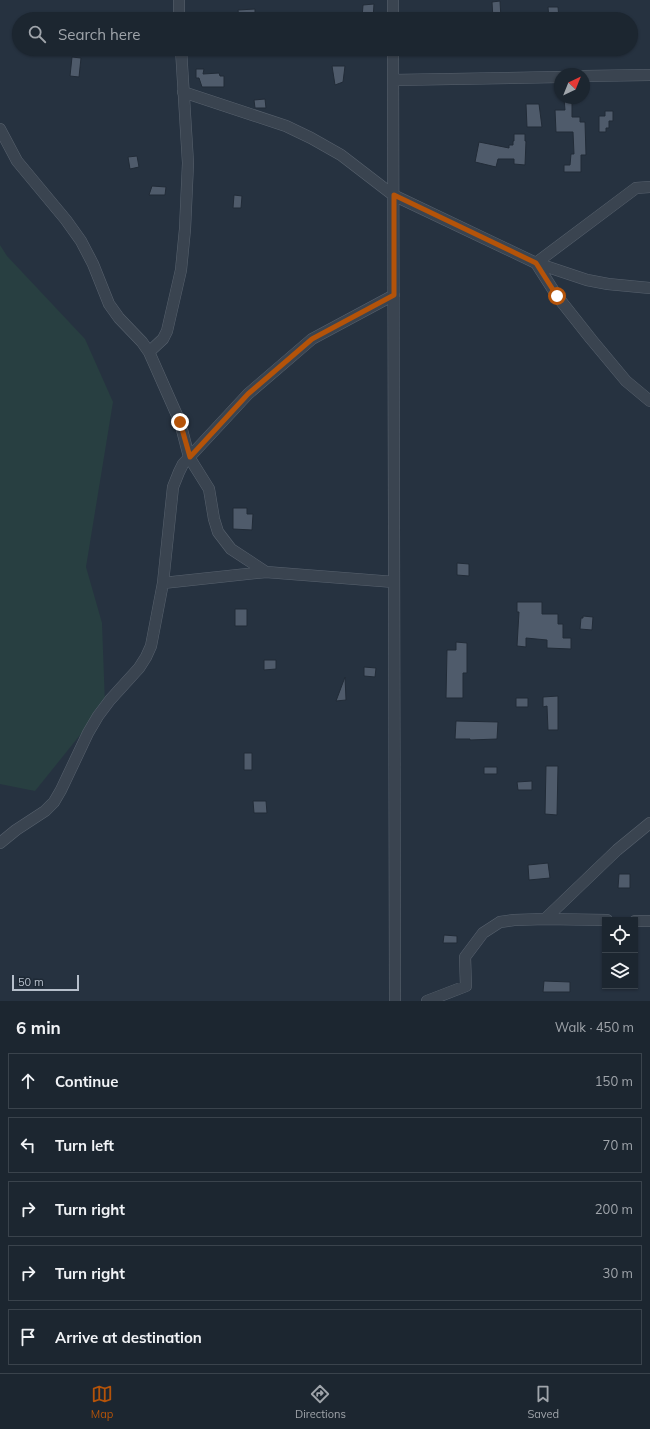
<!DOCTYPE html>
<html lang="en">
<head>
<meta charset="utf-8">
<style>
	:root { --surface:#1c2630; --page:#29323c; --text:#f1f3f6; --muted:#a0a5ab; --line:#3a434c; --accent:#b45309 }
	body { margin:0; font-family:Mulish,sans-serif; background:var(--page); color:var(--text) }
	.controls { position:absolute; right:12px; bottom:12px; display:grid; overflow:hidden; border-radius:0px; box-shadow:0 1px 3px #0004 }
	.controls button { width:36px; height:36px; display:grid; place-items:center; padding:0; border:0; border-bottom:1px solid var(--line); background:var(--surface); color:var(--text); font:20px sans-serif }
	.compass { position:absolute; left:554px; top:68px; width:36px; height:36px; border-radius:50%; background:var(--surface); box-shadow:0 1px 3px #0004; rotate:43deg }
	.scale { position:absolute; left:12px; bottom:10px; width:67px; box-sizing:border-box; padding-left:4px; border:2px solid #b6bfcb; border-top:0; font-size:11px; line-height:14px; white-space:nowrap; color:#b6bfcb; -webkit-text-stroke:3px #1e2935; paint-order:stroke }
	.stop { position:absolute; width:12px; height:12px; margin:-9px; border:3px solid #b45309; border-radius:50%; background:#fff }
	.stop.end { background:#b45309; border-color:#fff; box-shadow:0 1px 4px #0008 }
	.list { margin:0; padding:0; list-style:none }
	h2 { display:flex; justify-content:space-between; align-items:center; height:52px; margin:0; padding:0 16px; font-size:17px }
	h2 small { font-size:13px; font-weight:400; color:var(--muted) }
	.list li { display:grid; grid-template-columns:26px 1fr auto; gap:12px; align-items:center; box-sizing:border-box; height:56px; margin:0 8px 8px; padding:0 8px; border:1px solid var(--line); border-radius:0px }
	.list b { display:block; font-size:15px; white-space:nowrap }
	.list em { font-size:13px; font-style:normal; color:var(--muted) }
	.icon { flex:none; width:22px; height:22px; fill:none; stroke:currentColor; stroke-width:2; stroke-linecap:round; stroke-linejoin:round }
	.map { position:relative; flex:none; width:650px; height:1001px; overflow:hidden }
	.search { position:absolute; background:var(--surface); box-shadow:0 1px 3px #0004; left:12px; right:12px; top:12px; height:44px; display:flex; align-items:center; gap:10px; box-sizing:border-box; padding:0 14px; border-radius:22px; color:var(--muted); font-size:15px }
	.sheet { height:372px; background:var(--surface) }
	nav { display:flex; justify-content:space-around; align-items:center; box-sizing:border-box; height:56px; border-top:1px solid var(--line); background:var(--surface); font-size:11px; color:var(--muted) }
	nav a { display:grid; justify-items:center; gap:2px }
	nav .on { color:var(--accent) }
	.map>svg:first-child { display:block }
	.green { fill:#283f41 }
	.building { fill:#4f5b6b; stroke:#212b37 }
	.lines { fill:none; stroke-linecap:round; stroke-linejoin:round }
	.minor-casing { stroke:#58626e; stroke-width:12 }
	.minor { stroke:#3a4450; stroke-width:11 }
	.route { stroke:#b45309; stroke-width:5 }
</style>
</head>
<body>
<div class="map">
<svg width="650" height="1001" viewBox="0 0 650 1001">
	<rect width="100%" height="100%" fill="#263240"/>
	<!-- green -->
	<path class="green" d="M0,245L7,256L85,339L113,402L86,567L102,623L105,704L35,791L0,784Z"/>
	<!-- building -->
	<path class="building" d="M500,1L501,19H493L492,2Z
		M374,4L373,19L362,18L363,5Z
		M548,7H558L559,19H549Z
		M255,9V19H239L238,10Z
		M72,57L81,58L79,77L70,76Z
		M332,66H345L343,82L335,85Z
		M196,69H204L203,74L219,73L220,76H224V87H202L199,78H196Z
		M564,98H572V117H580V122H585L586,155H581V172H564V165H570L571,154H574L573,132H556L555,110H565Z
		M265,99L266,108H255L254,100Z
		M526,104H539L542,127H527Z
		M605,111H613V121H609V128H606V132H599V116H605Z
		M514,134H525V141H526L525,165L514,164V159H498L496,167L475,162L479,142L509,148V145H513V141H514Z
		M137,156L139,167L130,169L128,157Z
		M152,186L166,187L165,195H149Z
		M234,195L242,196L241,208H233Z
		M233,508H247V514H253L252,530L233,529Z
		M457,563L469,564V576L457,575Z
		M517,602H542V614H558V624H563V638H571V649L547,648V640L526,638V647L517,646L519,612H517Z
		M235,609H247V626H235Z
		M583,616L593,617L592,630L580,629L581,618H583Z
		M456,642L467,643V673H463V698H446L447,650H456Z
		M264,660H276V669L264,670Z
		M364,667L376,668L375,677L364,676Z
		M345,677L346,700L336,701Z
		M558,696V730H548L547,706L543,707V697Z
		M516,698H528V707H516Z
		M456,721L498,722L497,739L470,740V739H455Z
		M244,753H252V770H244Z
		M546,766H558L557,815L545,814Z
		M484,767H497V774H484Z
		M532,781V790H518L517,782Z
		M253,801H266L267,813H254Z
		M548,863L550,878L529,880L528,865Z
		M619,874H630V888H618Z
		M444,935L457,936V943H443Z
		M544,981L570,982V992H543Z"/>
	<g class="lines">
		<defs>
			<path id="minor" d="M179,0V19
				M393,0V19
				M393,49L395,1001
				M584,76L650,75
				M393,80L560,77
				M183,92L286,126L311,138L341,155L393,195L536,263L587,280L608,284L650,288
				M0,129L17,161L66,220L81,241L93,264L109,304L119,318L142,342L149,352L180,422L189,457L209,489L214,519L218,532L231,549L266,572
				M536,263L557,296L591,339L626,381L650,401
				M536,263L636,188L650,187
				M149,352L163,339L167,331L181,270L185,229L188,163L181,49
				M163,583L266,572L394,582
				M0,843L16,830L45,811L54,802L61,790L88,733L98,716L110,700L139,668L146,657L151,646L163,583L173,487L179,472L183,464L248,394L312,339L394,295
				M545,919L617,850L650,823
				M635,921H650
				M427,1001L466,986L465,957L483,933L500,922L514,920L545,919L607,920"/>
		</defs>
		<!-- minor casing -->
		<use href="#minor" class="minor-casing"/>
		<!-- minor -->
		<use href="#minor" class="minor"/>
	</g>
	<g class="lines">
		<!-- route -->
		<path class="route" d="M180,422L190,457L248,394L312,339L394,295V195L536,263L557,296"/>
	</g>
</svg>
<div class="controls">
<button><svg class="icon" aria-label="locate" viewBox="0 0 24 24"><circle cx="12" cy="12" r="6"/><path d="M12 2v4M12 18v4M2 12h4M18 12h4"/></svg></button>
<button><svg class="icon" aria-label="layers" viewBox="0 0 24 24"><path d="M12 4l9 5-9 5-9-5zM3 14l9 5 9-5"/></svg></button>
</div>
<svg class="compass" viewBox="-18 -18 36 36"><path d="M0-13l5 13h-10z" fill="#e53935"/><path d="M0 13l5-13h-10z" fill="#a0a5ab"/></svg>
<div class="scale">50 m</div>
<div class="stop" style="left:557px;top:296px"></div>
<div class="stop end" style="left:180px;top:422px"></div>
<div class="search"><svg class="icon" aria-label="search" viewBox="0 0 24 24"><circle cx="10" cy="10" r="6"/><path d="M15 15l6 6"/></svg>Search here</div>
</div>
<section class="sheet">
<h2>6 min<small>Walk · 450 m</small></h2>
<ul class="list">
<li><svg class="icon" aria-label="ahead" viewBox="0 0 24 24"><path d="M12 20V5M6 11l6-6 6 6"/></svg><div><b>Continue</b></div><em>150 m</em></li>
<li><svg class="icon" aria-label="left" viewBox="0 0 24 24"><path d="M17 20v-9H6M10 6l-5 5 5 5"/></svg><div><b>Turn left</b></div><em>70 m</em></li>
<li><svg class="icon" aria-label="right" viewBox="0 0 24 24"><path d="M7 20v-9h11M14 6l5 5-5 5"/></svg><div><b>Turn right</b></div><em>200 m</em></li>
<li><svg class="icon" aria-label="right" viewBox="0 0 24 24"><path d="M7 20v-9h11M14 6l5 5-5 5"/></svg><div><b>Turn right</b></div><em>30 m</em></li>
<li><svg class="icon" aria-label="arrive" viewBox="0 0 24 24"><path d="M6 21V4h12l-3 4 3 4H6"/></svg><div><b>Arrive at destination</b></div></li>
</ul>
</section>
<nav>
<a class="on"><svg class="icon" aria-label="map" viewBox="0 0 24 24"><path d="M3 6l6-2 6 2 6-2v14l-6 2-6-2-6 2zM9 4v14M15 6v14"/></svg>Map</a>
<a><svg class="icon" aria-label="directions" viewBox="0 0 24 24"><path d="M12 3l9 9-9 9-9-9zM9 14v-3h6M13 9l2 2-2 2"/></svg>Directions</a>
<a><svg class="icon" aria-label="saved" viewBox="0 0 24 24"><path d="M7 4h10v16l-5-4-5 4z"/></svg>Saved</a>
</nav>
</body>
</html>
